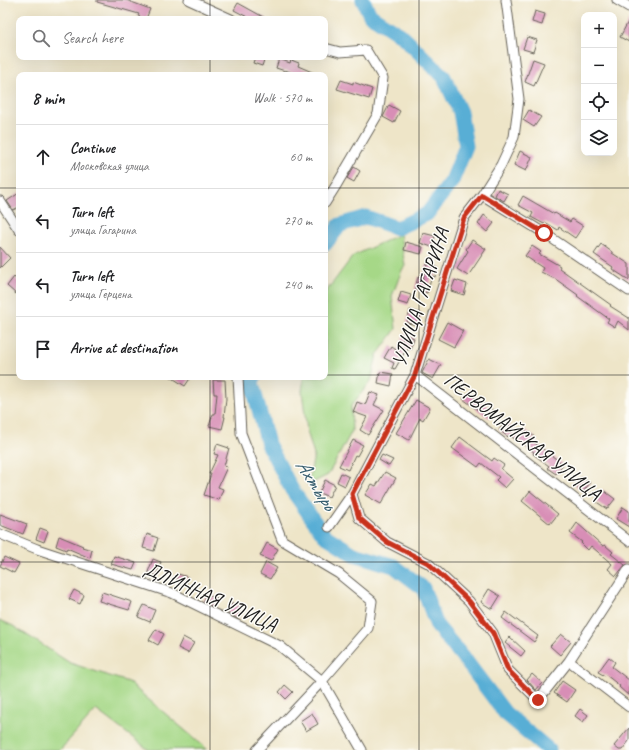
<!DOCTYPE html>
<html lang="en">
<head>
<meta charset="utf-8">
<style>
	:root { --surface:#fff; --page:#f6f6f6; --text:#202124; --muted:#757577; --line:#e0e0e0 }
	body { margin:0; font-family:Caveat,sans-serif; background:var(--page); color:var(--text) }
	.controls { position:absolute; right:12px; top:12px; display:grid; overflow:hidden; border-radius:8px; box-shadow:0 4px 16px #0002 }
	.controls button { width:36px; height:36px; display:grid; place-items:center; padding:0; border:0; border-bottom:1px solid var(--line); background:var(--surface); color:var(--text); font:20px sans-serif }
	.stop { position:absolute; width:12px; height:12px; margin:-9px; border:3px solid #c8321e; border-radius:50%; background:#fff }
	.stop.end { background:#c8321e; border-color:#fff; box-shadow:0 1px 4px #0008 }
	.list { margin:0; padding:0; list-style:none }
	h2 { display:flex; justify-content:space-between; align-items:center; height:52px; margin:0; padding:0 16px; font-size:17px }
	h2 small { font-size:13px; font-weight:400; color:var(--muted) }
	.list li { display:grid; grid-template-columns:26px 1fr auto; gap:12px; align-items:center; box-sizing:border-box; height:64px; padding:0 16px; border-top:1px solid var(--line) }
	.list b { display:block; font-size:15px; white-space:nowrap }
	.list p { margin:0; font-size:13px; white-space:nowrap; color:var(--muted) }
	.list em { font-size:13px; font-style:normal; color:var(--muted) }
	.icon { flex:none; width:22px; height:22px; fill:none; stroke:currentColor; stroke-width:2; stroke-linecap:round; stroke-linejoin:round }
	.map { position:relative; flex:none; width:629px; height:750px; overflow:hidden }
	.search { position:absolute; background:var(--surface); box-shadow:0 4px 16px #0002; left:16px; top:16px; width:312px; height:44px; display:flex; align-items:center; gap:10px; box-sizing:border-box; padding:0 14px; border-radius:8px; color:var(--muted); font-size:15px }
	.panel { position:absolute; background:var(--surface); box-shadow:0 4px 16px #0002; left:16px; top:72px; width:312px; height:308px; border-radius:8px }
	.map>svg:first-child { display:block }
	.green { fill:#a6d887; stroke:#617a52 }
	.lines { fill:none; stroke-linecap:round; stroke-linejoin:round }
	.river { stroke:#59aed5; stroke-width:15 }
	.building { fill:#d88eb6 }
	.street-casing { stroke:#666258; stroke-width:11 }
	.street { stroke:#fff; stroke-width:9 }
	.route { stroke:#c8321e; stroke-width:5 }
	.grid { fill:none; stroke:#1c1c1c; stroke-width:1; stroke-opacity:0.55 }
	.labels { text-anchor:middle; stroke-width:3; stroke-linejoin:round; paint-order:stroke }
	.street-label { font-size:20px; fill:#1c1c1c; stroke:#fdfcf7 }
	.water-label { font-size:21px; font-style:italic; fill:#375e6f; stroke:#fdfcf7 }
</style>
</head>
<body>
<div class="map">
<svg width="629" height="750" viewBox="0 0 629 750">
	<rect width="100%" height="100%" fill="#fdfcf7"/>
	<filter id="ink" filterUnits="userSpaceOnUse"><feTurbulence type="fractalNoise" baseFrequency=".025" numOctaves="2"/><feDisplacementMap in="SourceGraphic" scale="8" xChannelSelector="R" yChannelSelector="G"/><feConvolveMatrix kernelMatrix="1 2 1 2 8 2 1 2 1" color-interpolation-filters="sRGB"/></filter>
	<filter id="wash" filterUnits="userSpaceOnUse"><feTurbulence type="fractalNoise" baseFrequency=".012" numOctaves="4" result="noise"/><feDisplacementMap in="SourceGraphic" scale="16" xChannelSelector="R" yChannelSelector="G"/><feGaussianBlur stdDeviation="0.9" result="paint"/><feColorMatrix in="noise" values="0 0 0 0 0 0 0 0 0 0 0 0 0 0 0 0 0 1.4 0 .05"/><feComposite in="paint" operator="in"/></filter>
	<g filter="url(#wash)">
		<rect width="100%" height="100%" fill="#eee5c8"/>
		<!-- green -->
		<path class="green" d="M400,234L405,266L402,270L392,296L396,329L377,355L371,381L351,406L352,431L328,475L308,485L314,455L307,431L302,391L304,377H325V293L353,256Z
			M0,620L13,626L70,663L128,682L207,749L149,750L96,710L60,750H0Z"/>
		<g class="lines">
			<!-- river -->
			<path class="river" d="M325,244L340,225L366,217L397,228L427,214L452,181L466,146L460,112L444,77L403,37L370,15L363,0
				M254,377L252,383L268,444L292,490L324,535L354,554L394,566L423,588L437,626L463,657L505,713L549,750"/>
		</g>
		<g id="blocks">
			<!-- building -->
			<path class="building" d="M97,0H126L150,9L146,19L138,16L139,14L97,2Z
				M238,3L267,19H251L234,10Z
				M535,11L545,14L542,25L532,22Z
				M629,20V42L620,37Z
				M527,37L537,40L533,52L523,49Z
				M255,57H265L262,66L253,63Z
				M279,59L290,63L291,60L299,63L298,66L319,75H298L285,70V71L276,68Z
				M533,59L544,63L534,86L525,82Z
				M341,80L353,84V82L372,89L369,99L337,89Z
				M389,105L400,111L394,123L383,117Z
				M529,110L541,117L534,127L523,120Z
				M520,151L532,157L526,171L514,165Z
				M354,167L360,171L354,182L347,178Z
				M498,189L508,194L504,201L495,196Z
				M19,193V207L13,210L7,201Z
				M523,196L554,214L555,213L570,222L572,219L583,226L575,238L559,227L558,230L545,222L544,224L531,217L533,213L518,205Z
				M484,215L494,223L487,232L478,224Z
				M423,233L435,236L432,247L420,243Z
				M472,240L486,249L468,276L457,269L468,251L466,249Z
				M406,242L423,247L421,254L404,250Z
				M601,244L612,252V253L629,264V280L612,269L613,267L594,254Z
				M532,246L541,252L539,254L560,266L559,268L611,305L610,306L629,318V330L618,321L615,327L607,322L609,319L577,296L578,295L554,278H553L541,272L543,268L525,256Z
				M0,247L10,258L0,268Z
				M427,264L437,267L435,277L432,276L427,293L415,289L418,277L423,279Z
				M14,277L19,282V290L16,294L7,286Z
				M455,280L467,284L464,295L451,291Z
				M401,292L411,295L408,305L398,302Z
				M410,310L421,313L418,325L407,323Z
				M447,322L463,331L454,347L438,339Z
				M404,334L414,338L410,349L407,348L395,369L392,368L394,363L384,358L391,346L398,351Z
				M429,359L441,365L433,379L422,373Z
				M380,372L393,374L391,386L378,383Z
				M171,377H191L185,386Z
				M213,380H225L226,399L224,417H225L222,429L209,426L213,414H215L217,394H214Z
				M370,392L379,395L374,405L384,410L368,435L360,430L367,417L353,412L357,402L365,405Z
				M468,393L494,411L489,418L463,399Z
				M416,400L430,408L423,420L420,418L409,440L396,433Z
				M505,422L521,435L525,430L535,437L532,441L563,464L556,474L547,468L549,466L533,454L534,452L509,435L508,437L499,430Z
				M460,437L492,461L494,458L504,465L501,469L513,479L505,488L496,480L499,477L481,463L478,467L452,448Z
				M353,440L363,445L357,456L355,455L348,470L339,466Z
				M217,444L229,448L224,466L227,467L218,487L223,489L219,500L204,495L211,474H209L218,455L214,454Z
				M382,455L393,460L389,466L379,460Z
				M385,472L396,478L381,504L365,495L372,484L376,486Z
				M341,473L349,477L345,486L337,482Z
				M581,477L590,483L583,492L575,486Z
				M325,480L335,485L329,497L319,493Z
				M603,490L615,499L607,509L595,501Z
				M530,491L558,514L550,524L522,501Z
				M623,507L629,511V527L616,519Z
				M0,514L27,524L23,534L0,525Z
				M577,523L603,546L605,545L613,552L611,554L625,565L616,576L608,569L612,564L591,546L588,550L581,543L582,542L570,533Z
				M40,528L48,531L44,542L36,539Z
				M147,534L158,538L154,551L143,548Z
				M59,536L83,546L82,547L92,550L90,558L67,548L66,550L56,546Z
				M267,543L278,549L271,561L260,556Z
				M114,556L136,563L133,570L111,564Z
				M4,557L19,564L14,573L0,566Z
				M153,559L161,562L156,575L148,572Z
				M266,562L277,568L270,579L260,574Z
				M178,574L188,577L186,585L176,581Z
				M489,589L500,596L492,609L481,602Z
				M74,590L84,595L80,604L69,599Z
				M102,592L132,602L129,610L99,601Z
				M206,595L217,598L214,607L204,602Z
				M232,603L242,607L238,619L227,613Z
				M144,605L155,610L150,622L138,617Z
				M506,612L538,636L534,642L502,618Z
				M156,629L164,634L158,645L149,640Z
				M561,634L571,642L560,655L550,646Z
				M183,637L194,643L188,653L178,648Z
				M510,637L525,651L521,656L505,643Z
				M609,657L615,662L612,667L629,680V696L619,687L620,686L606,675L605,676L598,672Z
				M532,674L542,683L536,690L527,680Z
				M562,681L575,690L567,702L554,693Z
				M285,685L293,692L286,699L279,692Z
				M580,709L588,715L583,722L575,716Z
				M312,713L318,724L306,731L300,721Z
				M629,728V741L622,750H619L614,746Z"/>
		</g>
	</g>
	<g filter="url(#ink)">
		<use href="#blocks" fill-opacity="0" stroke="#666258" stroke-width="1"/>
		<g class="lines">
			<defs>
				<path id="street" d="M189,0L231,19
					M617,0L629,7
					M325,48L340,52L366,50L383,78L378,114L337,184L325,203
					M482,195L544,233L629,291
					M0,201L19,230
					M415,375L629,541
					M238,377L241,433L282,540L339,574L372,601L368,628L322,681L257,750
					M352,494L359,518L387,542L428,563L469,601L493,633L508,670L538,700L569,661L629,707
					M329,527L352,494L415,375L464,218L482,195L501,165L514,137L519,99L506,0
					M0,534L37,549L172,593L280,646L322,681L362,750
					M569,661L629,569"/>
			</defs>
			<!-- street casing -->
			<use href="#street" class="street-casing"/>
			<!-- street -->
			<use href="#street" class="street"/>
		</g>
	</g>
	<g class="lines" filter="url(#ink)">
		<!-- route -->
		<path class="route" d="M538,700L508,670L493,633L469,601L428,563L387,542L359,518L352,494L415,375L464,218L482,195L544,233"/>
	</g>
	<!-- grid -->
	<path class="grid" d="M210,0V19M419,0V750M210,57V75M0,188H19M325,188H629M0,375H19M325,375H629M210,377V750M0,562H629"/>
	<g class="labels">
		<!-- street labels -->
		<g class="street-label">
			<text transform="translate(420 297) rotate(-72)" y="7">УЛИЦА ГАГАРИНА</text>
			<text transform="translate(523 436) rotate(38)" y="7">ПЕРВОМАЙСКАЯ УЛИЦА</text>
			<text transform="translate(211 596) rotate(24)" y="7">ДЛИННАЯ УЛИЦА</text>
		</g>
		<!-- water labels -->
		<g class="water-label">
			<text transform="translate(316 484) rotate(57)" y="7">Ахтырь</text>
		</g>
	</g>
</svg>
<div class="controls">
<button>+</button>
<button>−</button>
<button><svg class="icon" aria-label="locate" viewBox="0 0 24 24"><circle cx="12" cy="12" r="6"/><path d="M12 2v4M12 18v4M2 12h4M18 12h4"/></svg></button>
<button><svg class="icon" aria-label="layers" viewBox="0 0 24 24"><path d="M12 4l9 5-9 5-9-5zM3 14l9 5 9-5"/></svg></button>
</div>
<div class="stop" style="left:544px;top:233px"></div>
<div class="stop end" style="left:538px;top:700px"></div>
<div class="search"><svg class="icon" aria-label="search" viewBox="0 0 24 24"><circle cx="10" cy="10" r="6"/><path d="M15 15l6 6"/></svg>Search here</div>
<section class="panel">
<h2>8 min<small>Walk · 570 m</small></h2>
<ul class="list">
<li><svg class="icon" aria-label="ahead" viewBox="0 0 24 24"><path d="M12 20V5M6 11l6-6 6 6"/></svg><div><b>Continue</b><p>Московская улица</p></div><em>60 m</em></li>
<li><svg class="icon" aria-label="left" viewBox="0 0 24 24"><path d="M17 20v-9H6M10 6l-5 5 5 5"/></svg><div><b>Turn left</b><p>улица Гагарина</p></div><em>270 m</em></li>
<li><svg class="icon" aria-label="left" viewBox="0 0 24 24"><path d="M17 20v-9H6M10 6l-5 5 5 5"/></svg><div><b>Turn left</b><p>улица Герцена</p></div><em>240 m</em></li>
<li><svg class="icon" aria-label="arrive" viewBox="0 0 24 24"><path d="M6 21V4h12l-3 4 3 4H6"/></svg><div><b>Arrive at destination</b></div></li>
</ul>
</section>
</div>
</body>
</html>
